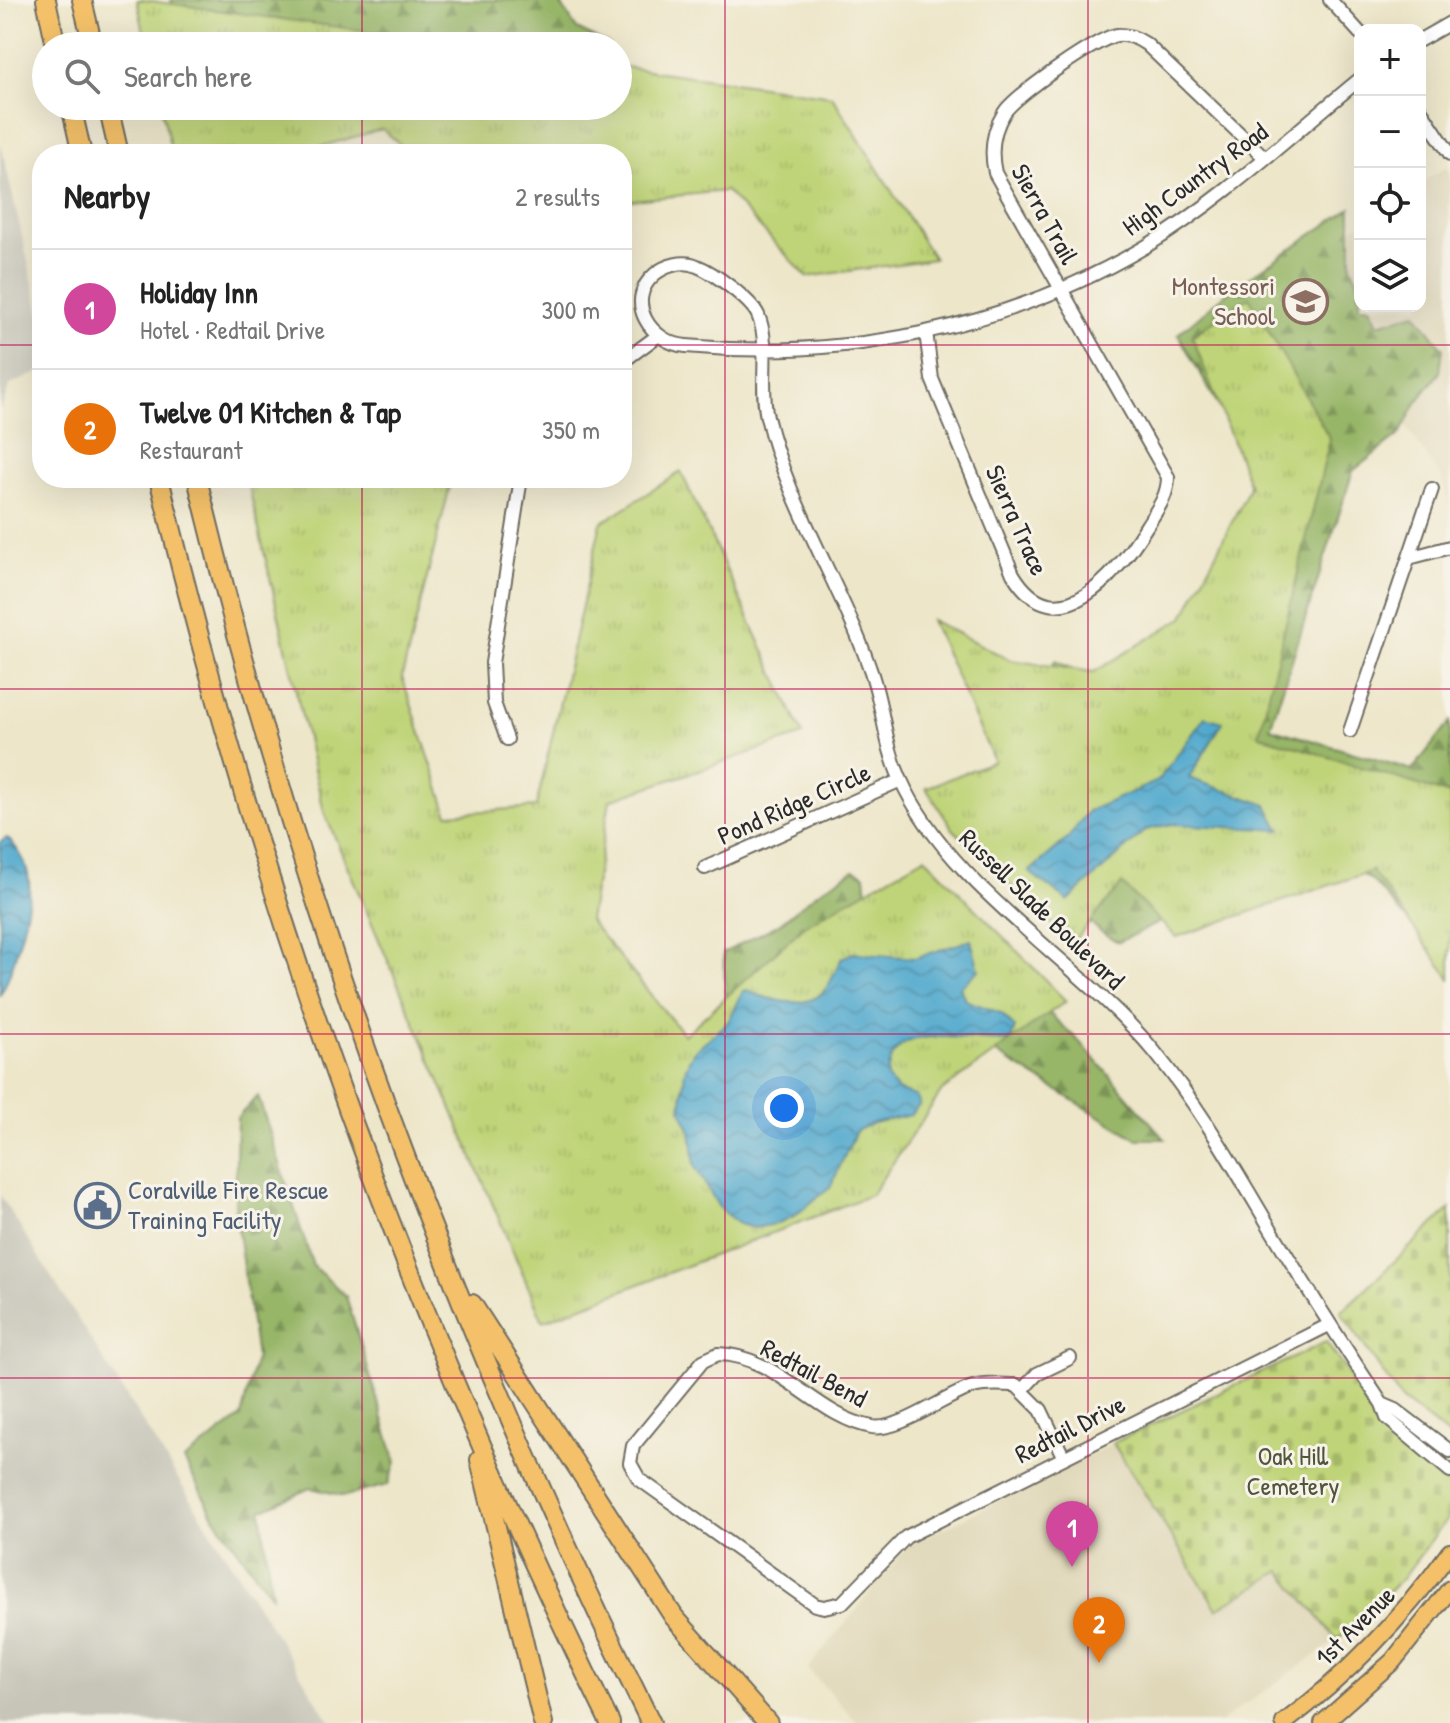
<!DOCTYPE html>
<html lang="en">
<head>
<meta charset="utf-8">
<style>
	:root { --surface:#fff; --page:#f6f6f6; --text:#222; --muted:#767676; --line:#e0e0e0; --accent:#111827 }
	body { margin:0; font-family:"Patrick Hand",sans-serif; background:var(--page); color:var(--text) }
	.controls { position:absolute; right:24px; top:24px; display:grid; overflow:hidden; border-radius:16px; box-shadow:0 8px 32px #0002 }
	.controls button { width:72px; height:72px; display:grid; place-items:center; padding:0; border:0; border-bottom:2px solid var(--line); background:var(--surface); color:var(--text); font:40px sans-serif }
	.you { position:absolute; left:784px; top:1108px; width:28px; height:28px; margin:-20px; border:6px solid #fff; border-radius:50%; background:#1a73e8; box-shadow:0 0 0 12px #1a73e833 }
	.badge { display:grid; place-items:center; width:52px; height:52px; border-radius:50%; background:var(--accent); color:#fff; font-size:26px; font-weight:700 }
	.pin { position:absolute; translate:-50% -66px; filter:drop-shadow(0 2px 4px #0008) }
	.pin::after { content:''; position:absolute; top:42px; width:28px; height:24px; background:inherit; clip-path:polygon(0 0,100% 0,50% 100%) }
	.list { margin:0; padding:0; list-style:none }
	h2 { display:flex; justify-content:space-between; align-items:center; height:104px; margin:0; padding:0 32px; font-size:34px }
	h2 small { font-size:26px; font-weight:400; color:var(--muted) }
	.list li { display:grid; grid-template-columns:52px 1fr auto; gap:24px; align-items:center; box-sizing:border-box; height:120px; padding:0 32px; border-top:2px solid var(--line) }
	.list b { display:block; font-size:30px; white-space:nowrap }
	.list p { margin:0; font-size:26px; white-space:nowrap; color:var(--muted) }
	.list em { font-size:26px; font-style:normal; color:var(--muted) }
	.icon { flex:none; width:44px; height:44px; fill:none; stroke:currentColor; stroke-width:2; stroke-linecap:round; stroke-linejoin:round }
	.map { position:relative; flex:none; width:1450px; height:1723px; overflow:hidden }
	.search { position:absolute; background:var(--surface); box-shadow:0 8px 32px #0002; left:32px; top:32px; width:600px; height:88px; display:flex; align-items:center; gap:20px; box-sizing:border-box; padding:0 28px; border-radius:44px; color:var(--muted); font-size:30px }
	.panel { position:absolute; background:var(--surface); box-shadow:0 8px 32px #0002; left:32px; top:144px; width:600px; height:344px; border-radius:32px }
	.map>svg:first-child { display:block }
	.built { fill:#dfd7b7 }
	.industrial { fill:#c6c5b8 }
	.forest { fill:url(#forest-firs); stroke:#61704a; stroke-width:2 }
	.cemetery { fill:url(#cemetery-stones); stroke:#758052; stroke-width:2 }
	.park { fill:url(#park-tufts); stroke:#758052; stroke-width:2 }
	.water { fill:url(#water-waves); stroke:#3e6a7c; stroke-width:2 }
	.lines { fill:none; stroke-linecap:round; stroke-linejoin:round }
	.minor-casing { stroke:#6f6c62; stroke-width:16 }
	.major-casing { stroke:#6f6c62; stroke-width:20 }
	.highway-casing { stroke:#6f6c62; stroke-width:22 }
	.minor { stroke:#fff; stroke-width:12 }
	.major { stroke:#f4c16a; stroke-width:16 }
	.highway { stroke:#f4c16a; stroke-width:18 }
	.grid { fill:none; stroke:#c2185b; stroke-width:2; stroke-opacity:0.55 }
	.labels { text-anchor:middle; stroke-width:6; stroke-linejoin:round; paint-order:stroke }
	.street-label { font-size:26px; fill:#2b2b2b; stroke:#f7f3e8 }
	.education-label { font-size:26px; fill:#785e54; stroke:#f7f3e8; text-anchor:end }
	.service-label { font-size:26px; fill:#4e5e75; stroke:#f7f3e8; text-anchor:start }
	.park-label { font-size:26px; fill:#50553e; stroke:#f7f3e8 }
</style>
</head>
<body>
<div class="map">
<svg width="1450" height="1723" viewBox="0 0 1450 1723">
	<defs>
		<pattern id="forest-firs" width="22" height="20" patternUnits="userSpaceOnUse" patternTransform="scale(2)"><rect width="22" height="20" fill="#97b668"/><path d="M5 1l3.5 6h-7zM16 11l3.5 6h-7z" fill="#7b9456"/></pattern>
		<pattern id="cemetery-stones" width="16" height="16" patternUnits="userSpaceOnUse" patternTransform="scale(2)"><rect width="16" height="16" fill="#bfd478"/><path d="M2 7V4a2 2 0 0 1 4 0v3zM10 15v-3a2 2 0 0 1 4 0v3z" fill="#a4b668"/></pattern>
		<pattern id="park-tufts" width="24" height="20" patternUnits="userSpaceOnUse" patternTransform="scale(2)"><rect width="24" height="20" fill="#bfd478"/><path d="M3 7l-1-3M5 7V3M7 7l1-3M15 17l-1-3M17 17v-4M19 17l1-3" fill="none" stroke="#a4b668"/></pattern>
		<pattern id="water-waves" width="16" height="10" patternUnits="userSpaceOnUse" patternTransform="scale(2)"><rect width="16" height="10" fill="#50a8cd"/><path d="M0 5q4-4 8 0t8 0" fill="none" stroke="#4389a7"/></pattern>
	</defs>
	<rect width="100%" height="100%" fill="#f7f3e8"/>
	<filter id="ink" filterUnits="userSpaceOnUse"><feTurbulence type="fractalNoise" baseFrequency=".0125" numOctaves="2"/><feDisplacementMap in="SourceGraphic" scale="16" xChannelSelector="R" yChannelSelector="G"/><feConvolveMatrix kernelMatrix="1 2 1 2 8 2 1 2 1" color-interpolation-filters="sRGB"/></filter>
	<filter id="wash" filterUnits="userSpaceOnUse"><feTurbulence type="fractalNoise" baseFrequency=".006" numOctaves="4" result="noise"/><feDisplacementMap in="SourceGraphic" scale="32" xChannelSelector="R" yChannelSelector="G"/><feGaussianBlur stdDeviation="1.8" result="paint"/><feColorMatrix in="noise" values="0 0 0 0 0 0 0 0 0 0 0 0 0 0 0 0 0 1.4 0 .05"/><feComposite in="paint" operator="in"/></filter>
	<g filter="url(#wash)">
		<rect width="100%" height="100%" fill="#ede6c9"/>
		<!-- built -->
		<path class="built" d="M1446,167L1450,175V505L1442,479L1388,400L1249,297L1360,224V306H1420V184Z
			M1113,1443L1217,1608L1281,1571L1337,1640L1219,1723H858L808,1669L908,1546Z"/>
		<!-- industrial -->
		<path class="industrial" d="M0,141L42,322V371L10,385L0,411Z
			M0,1195L331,1723H0Z"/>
		<!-- forest -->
		<path class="forest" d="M171,0H558L577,29L611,46H197L179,29Z
			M1351,208V266L1360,285V306H1370L1378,324L1416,313L1443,349L1440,372L1416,403L1400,434L1353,471L1270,728L1412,770L1450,722V969L1372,880L1348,867L1195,905L1119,942C1060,919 1024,806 998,749L1055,661L1097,680L1179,629L1244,515L1252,465L1178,334L1229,291Z
			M854,870L865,875L868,903L728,1022L723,953L779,924L818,892Z
			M1034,999L1080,1042L1165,1139H1137L973,1039Z
			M258,1096L313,1266L346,1296L396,1462L388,1485L345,1496L310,1488L261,1510L272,1597L215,1518L184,1460L241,1417L256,1357L235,1211L237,1118Z"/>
		<!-- cemetery -->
		<path class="cemetery" d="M1450,1209V1437L1401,1399L1341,1312Z
			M1326,1342L1387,1431L1450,1480V1515L1402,1579L1337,1640L1281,1571L1217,1609L1113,1443Z"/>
		<!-- park -->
		<path class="park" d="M137,0H144L474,46H147Z
			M618,66L832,96L934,259L807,277L726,191L622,201V154H412L382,129L295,154H172L161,106H618Z
			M1249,297L1330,439L1259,735L1450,795V978L1372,871L1176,937L1122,884L1072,944L953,829L926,788L994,761L931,620L1010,660L1094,672L1184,617L1250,486L1192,336Z
			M681,472L803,735L610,800L589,920L684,1035L807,924L925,857L1066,1001L942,1091L871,1195L543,1321L324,812L247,478H452L402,677L448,814L536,807L601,523Z"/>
		<!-- water -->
		<path class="water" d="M1205,717L1223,722L1189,778L1267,805L1280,830L1172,824L1146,830L1068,901L1029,872L1068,838L1088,811L1158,781Z
			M7,838C20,850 27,863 29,881C32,904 12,975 0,995V842Z
			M971,940L979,970L960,987L965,1000L1001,1013L1015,1028L1011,1040C969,1046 890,1013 887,1078L899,1091L916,1096L920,1104L911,1115L873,1123L856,1131L831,1186L795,1216L776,1224L754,1228L739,1224L720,1209L695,1167L691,1131L681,1110L685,1070L693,1052L728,1022L744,990C765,998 804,1012 823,992C831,984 836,968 842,958L853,953L915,958Z"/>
	</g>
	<g filter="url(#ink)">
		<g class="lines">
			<defs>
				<path id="minor" d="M1330,0L1360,33
					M1420,40L1450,23
					M1360,79C1290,136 1222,200 1145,247C1008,328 844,361 686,346C651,343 623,301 655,274C666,265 684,260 697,266C713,272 751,300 758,315C771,346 759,384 767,417C786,500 842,587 870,669C883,704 884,743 900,778C948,886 1079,961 1154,1051C1200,1107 1235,1169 1272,1231C1308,1290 1344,1347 1382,1404L1387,1418L1450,1471
					M1420,109L1450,154
					M926,332L932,379L1013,574C1057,647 1118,573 1146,527C1156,511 1168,497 1168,477L995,173C990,151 992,132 1004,113C1014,96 1099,37 1117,35C1128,34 1137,38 1146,44L1264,157
					M622,362L656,337
					M1409,558L1450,547
					M1350,731L1432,489
					M507,739L494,703L492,663L521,478
					M705,868L901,780
					M1023,1389L1037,1374L1070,1358
					M1382,1404L1396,1410L1450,1451
					M1063,1456L1041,1410L1016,1385C1002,1385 987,1383 973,1387C946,1395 899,1432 872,1427C816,1417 778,1355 718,1354L703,1361L633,1446L630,1463L639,1479L815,1605L824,1607L842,1603L906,1537L1329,1325"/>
				<path id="major" d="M1284,1723C1349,1674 1402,1618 1450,1552
					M1323,1723L1393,1661L1450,1589"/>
				<path id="highway" d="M46,0L56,46
					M82,0L93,46
					M71,106L82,154
					M108,106L119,154
					M159,478C261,906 415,1329 610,1723
					M197,478C300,907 455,1328 651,1723
					M472,1304L674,1617L768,1723
					M480,1460L543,1723"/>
			</defs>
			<!-- minor casing -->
			<use href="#minor" class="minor-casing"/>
			<!-- major casing -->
			<use href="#major" class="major-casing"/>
			<!-- highway casing -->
			<use href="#highway" class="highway-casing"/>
			<!-- minor -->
			<use href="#minor" class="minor"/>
			<!-- major -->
			<use href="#major" class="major"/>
			<!-- highway -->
			<use href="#highway" class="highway"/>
		</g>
	</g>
	<!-- grid -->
	<path class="grid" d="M362,0V46M725,0V1723M1088,0V1723M362,106V154M0,345H42M622,345H1450M362,478V1723M0,689H1450M0,1034H1450M0,1378H1450"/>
	<!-- icons -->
	<defs>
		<symbol id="school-ring" viewBox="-11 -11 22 22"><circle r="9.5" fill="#f7f3e8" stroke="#8d6e63" stroke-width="1.5"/><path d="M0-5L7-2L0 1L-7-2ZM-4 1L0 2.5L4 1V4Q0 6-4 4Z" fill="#8d6e63"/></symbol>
		<symbol id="civic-ring" viewBox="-11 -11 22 22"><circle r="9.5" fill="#f7f3e8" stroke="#5c6f8a" stroke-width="1.5"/><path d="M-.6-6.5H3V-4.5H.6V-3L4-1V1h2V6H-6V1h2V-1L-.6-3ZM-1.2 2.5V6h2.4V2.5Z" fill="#5c6f8a"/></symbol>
	</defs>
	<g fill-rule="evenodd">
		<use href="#school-ring" x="1280" y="276" width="51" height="51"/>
		<use href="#civic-ring" x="72" y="1180" width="51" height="51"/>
	</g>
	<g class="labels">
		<!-- street labels -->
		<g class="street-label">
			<text transform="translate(1195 179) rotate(-36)" y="9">High Country Road</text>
			<text transform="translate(1045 214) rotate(61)" y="9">Sierra Trail</text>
			<text transform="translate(1017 520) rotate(66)" y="9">Sierra Trace</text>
			<text transform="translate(794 804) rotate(-24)" y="9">Pond Ridge Circle</text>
			<text transform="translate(1042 909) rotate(44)" y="9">Russell Slade Boulevard</text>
			<text transform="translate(814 1373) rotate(28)" y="9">Redtail Bend</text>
			<text transform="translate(1070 1429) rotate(-27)" y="9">Redtail Drive</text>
			<text transform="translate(1355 1626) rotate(-45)" y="9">1st Avenue</text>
		</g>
		<!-- education labels -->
		<g class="education-label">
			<text x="1275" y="295">Montessori<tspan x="1275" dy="30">School</tspan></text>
		</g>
		<!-- service labels -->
		<g class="service-label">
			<text x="128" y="1199">Coralville Fire Rescue<tspan x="128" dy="30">Training Facility</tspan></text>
		</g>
		<!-- park labels -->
		<g class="park-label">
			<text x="1293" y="1465">Oak Hill<tspan x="1293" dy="30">Cemetery</tspan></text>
		</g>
	</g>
</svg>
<div class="controls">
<button>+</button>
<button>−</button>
<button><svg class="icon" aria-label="locate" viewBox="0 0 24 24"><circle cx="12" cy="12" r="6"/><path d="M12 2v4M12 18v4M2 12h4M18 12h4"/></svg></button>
<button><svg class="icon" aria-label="layers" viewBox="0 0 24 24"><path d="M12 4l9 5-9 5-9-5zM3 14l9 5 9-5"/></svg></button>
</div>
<div class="you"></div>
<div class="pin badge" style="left:1072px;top:1567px;background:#d1479c">1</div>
<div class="pin badge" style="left:1099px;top:1663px;background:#e8710a">2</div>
<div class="search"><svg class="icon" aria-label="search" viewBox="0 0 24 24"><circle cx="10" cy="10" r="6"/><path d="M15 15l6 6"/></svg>Search here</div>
<section class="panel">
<h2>Nearby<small>2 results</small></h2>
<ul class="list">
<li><span class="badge" style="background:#d1479c">1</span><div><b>Holiday Inn</b><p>Hotel · Redtail Drive</p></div><em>300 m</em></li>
<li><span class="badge" style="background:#e8710a">2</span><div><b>Twelve 01 Kitchen &amp; Tap</b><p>Restaurant</p></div><em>350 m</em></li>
</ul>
</section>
</div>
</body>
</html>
